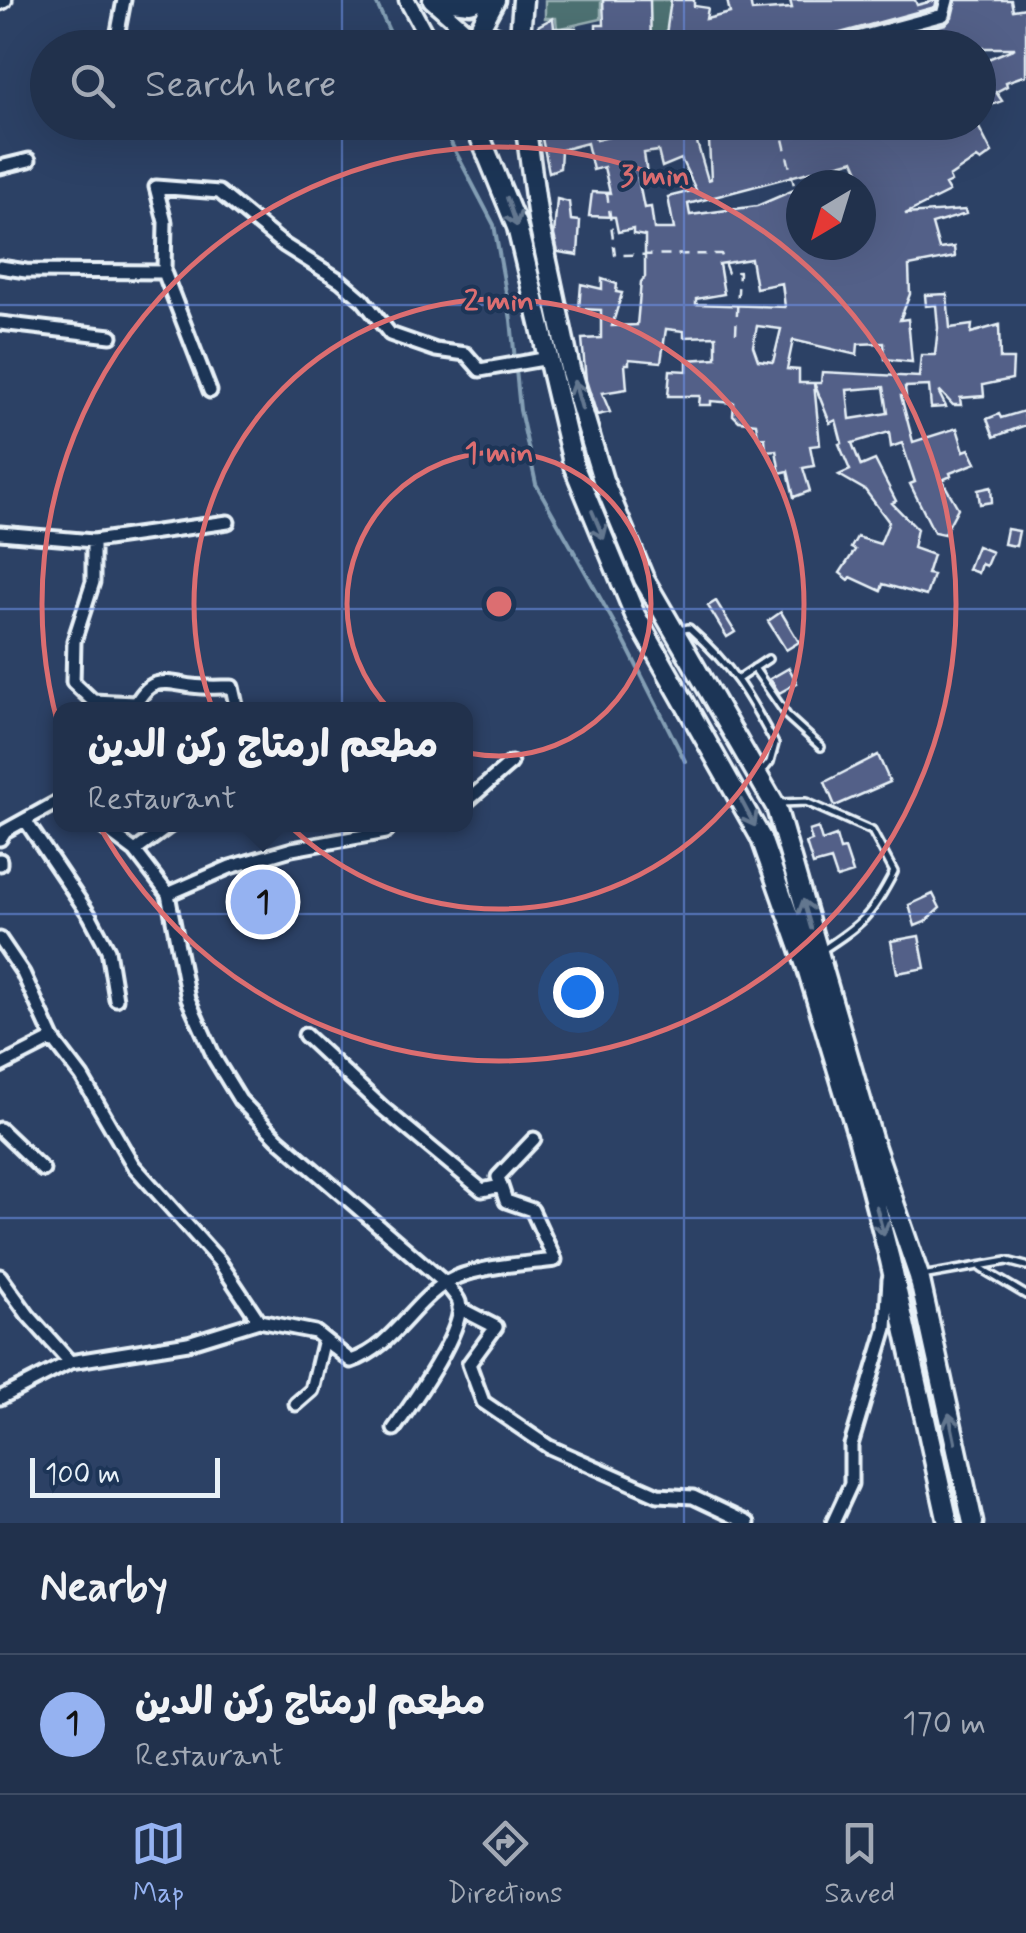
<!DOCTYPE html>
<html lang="en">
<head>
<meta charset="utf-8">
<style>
	:root { --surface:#21314c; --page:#293953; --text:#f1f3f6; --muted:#a2a9b5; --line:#3e4c64; --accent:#95b2f1 }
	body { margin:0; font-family:Mynerve,"Playpen Sans Arabic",sans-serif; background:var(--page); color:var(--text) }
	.compass { position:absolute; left:786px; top:170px; width:90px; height:90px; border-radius:50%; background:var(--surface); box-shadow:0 10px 40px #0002; rotate:218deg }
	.scale { position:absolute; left:30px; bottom:25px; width:190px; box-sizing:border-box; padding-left:10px; border:5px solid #e8f1f8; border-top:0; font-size:28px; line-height:35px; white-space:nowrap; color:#e8f1f8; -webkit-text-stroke:8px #1d3557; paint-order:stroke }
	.you { position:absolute; left:578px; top:992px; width:35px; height:35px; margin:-25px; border:8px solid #fff; border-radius:50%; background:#1a73e8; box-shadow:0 0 0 15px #1a73e833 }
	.badge { display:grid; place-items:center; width:65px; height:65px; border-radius:50%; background:var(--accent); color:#111; font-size:32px; font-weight:700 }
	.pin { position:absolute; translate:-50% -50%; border:5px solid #fff; box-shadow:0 2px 10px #0006 }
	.popup { position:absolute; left:53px; top:702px; width:420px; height:130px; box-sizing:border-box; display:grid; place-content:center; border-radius:20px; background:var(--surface); filter:drop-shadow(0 2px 8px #0005); font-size:32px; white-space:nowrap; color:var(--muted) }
	.popup b { font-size:38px; color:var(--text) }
	.popup::after { content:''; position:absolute; left:50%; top:100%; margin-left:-20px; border:20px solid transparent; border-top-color:var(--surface) }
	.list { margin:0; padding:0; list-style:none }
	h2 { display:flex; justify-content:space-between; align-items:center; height:130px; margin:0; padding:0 40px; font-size:42px }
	h2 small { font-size:32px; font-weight:400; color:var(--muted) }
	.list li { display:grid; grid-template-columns:65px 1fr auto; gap:30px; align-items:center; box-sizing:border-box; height:140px; padding:0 40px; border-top:2px solid var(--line) }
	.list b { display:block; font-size:38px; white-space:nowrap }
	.list p { margin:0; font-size:32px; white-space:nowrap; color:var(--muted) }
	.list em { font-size:32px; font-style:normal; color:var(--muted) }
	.icon { flex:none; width:55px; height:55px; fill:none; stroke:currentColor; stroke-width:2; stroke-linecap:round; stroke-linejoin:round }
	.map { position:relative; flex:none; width:1026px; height:1523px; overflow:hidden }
	.search { position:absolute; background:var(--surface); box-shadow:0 10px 40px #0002; left:30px; right:30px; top:30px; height:110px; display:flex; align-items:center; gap:25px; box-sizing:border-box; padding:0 35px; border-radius:55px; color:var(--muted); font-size:38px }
	.sheet { height:270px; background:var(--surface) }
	nav { display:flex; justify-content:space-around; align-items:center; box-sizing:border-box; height:140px; border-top:2px solid var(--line); background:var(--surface); font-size:28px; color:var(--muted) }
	nav a { display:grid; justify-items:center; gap:5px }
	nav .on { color:var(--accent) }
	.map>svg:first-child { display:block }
	.green { fill:#4d7172; stroke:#9ab1b5; stroke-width:2.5 }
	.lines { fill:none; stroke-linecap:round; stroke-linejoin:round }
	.stream { stroke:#839eb4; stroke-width:4 }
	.building { fill:#536188; stroke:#e8f1f8; stroke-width:2.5; fill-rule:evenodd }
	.service-casing { stroke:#e8f1f8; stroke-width:12 }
	.minor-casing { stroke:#e8f1f8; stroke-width:19 }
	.tertiary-casing { stroke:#e8f1f8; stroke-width:21 }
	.primary-casing { stroke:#e8f1f8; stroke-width:25 }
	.path { stroke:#e8f1f8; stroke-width:2.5; stroke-dasharray:10 8; stroke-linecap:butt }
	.service { stroke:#1d3557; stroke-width:5 }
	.minor { stroke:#1d3557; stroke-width:11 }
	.tertiary { stroke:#1d3557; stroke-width:14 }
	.primary { stroke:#1d3557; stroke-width:18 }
	.oneway { stroke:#64778f }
	.grid { fill:none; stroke:#6e8fe5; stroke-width:2.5; stroke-opacity:0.55 }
	.ring { fill:none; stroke:#dc6e71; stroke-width:5 }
	.centre { fill:#dc6e71; stroke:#1d3557; stroke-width:5 }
	.ring-label { font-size:30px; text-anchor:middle; font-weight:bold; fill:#dc6e71; stroke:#1d3557; stroke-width:8; stroke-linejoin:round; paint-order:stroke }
</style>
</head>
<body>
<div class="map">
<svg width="1026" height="1523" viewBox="0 0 1026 1523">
	<rect width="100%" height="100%" fill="#2c4165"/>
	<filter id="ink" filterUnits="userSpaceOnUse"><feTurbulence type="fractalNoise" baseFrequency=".01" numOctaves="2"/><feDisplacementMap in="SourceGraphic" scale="20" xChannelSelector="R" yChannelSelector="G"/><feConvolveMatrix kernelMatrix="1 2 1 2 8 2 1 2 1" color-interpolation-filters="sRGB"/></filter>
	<g filter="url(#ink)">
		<!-- green -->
		<path class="green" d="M545,0H601V19L557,29L556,18H545Z
			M650,0H671L667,39H647Z"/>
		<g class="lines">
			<!-- stream -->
			<path class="stream" d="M375,0L397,48
				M440,122L494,225L511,320L520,410L536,484L622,637L685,761"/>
		</g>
		<!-- building -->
		<path class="building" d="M603,0H650L651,48H544L538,26L553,18L554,28H576L577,34L596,32V25H604Z
			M671,0H694V6L708,8L706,19L730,13L727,0H750L752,11L792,8L790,0H915L917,5L937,0L935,7L818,39L811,48H664Z
			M956,0H1011L1013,10L1026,8V75L1006,82L1007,86L996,92L1002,101L978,110V63L1015,48H858L946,24L952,17Z
			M545,122H590L596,140L630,132L627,122H691L708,180L711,179L708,122H976L992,153L981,161L977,158L949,177L951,182L945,185L949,192L905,214L965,210L966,214L932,224L939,249L954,247L955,257L909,266L910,294L900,320L908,319L912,362L885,359L884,343L858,344L857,355L793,340L787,369L799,370V383H821L822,372L919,377L921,355H935L938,328L936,305L926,306L925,295L947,294L950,328L972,325L971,333L999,325L1000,359H1013L1012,379L983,385L984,396L960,398L961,405H953L941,392L939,393L946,407L931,408L929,386L905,387L906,396H901L913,442L957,428L964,451L969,449L976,463L950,473L951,476L942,480L958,508L944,534L934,532L910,484L915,482L902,443L891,447L889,432L852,443L861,466L875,460L896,501L892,503L917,529L913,548L933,555L927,574L933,575L926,596L883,584L881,591L851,577L849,580L840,573L855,550L851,548L857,537L880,544L889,522L865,490L839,475L850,470L839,444L842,443L836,420L830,423L814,383L820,445L810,446L814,466L803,468L810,491L794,497L788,471L780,473L776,450L766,451L765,438L758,437L756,423L739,421L733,415L734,403L711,401V405H699L700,396H668L670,370L687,371V360L716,358V336L684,337V331L666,329L661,362L629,359V364H625L627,389L602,393L610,412L597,415L586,380L582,339L601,338V310L579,309L581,284L602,289V279L617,284L616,292L622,293L612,326L637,325L641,282L645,277V236L633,234V229L618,232L615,217L589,216L592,192L610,193L604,167L593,170L587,143L561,150L560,168L549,172L539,124ZM658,151L662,167L681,159L696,190L668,197L674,229H654L651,207L644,208L638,178L647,174L644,153ZM854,160L861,176V245H828L815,249L812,245H801V187L757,206L690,215L688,204ZM751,259L756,288L782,283L785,307L696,304V299L724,294L719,264ZM757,326L781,329L773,362L758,360L753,346ZM884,387L888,413L850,419L847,390Z
			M557,199L569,202L571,220L580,221L578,255L558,252L554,235Z
			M1024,411L1026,425L994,437L987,419L999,414L1001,418Z
			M991,487L992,502L980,504L978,490Z
			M1007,529L1019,531L1016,546L1004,544Z
			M977,546L992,552L986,566L981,564L978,573L968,569Z
			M716,601L735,632L727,637L708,606Z
			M781,612L799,642L786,650L768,621Z
			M789,668L797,683L779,693L770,679Z
			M878,755L890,782L835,806L825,782Z
			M818,828L822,841L836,836L840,850L845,849L853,873L837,878L831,860L813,865L806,843L812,841L809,831Z
			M933,894L940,908L925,922L915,926L909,905Z
			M919,936L925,968L897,973L891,941Z"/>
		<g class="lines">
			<defs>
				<path id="service" d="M679,630L689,628C733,667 748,694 775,744L770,762L761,773
					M754,668L788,717L821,747
					M738,679L768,659
					M781,803L806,802L872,831L894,872C871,917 862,924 821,951
					M982,1269L1026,1295
					M922,1276L1007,1261L1026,1266"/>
				<path id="minor" d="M108,48L116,42L124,0
					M820,48L943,15L947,0
					M0,167L29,160
					M0,267L26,271L164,272
					M0,323L111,336
					M210,391L164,272L165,222L156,187L219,192L284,245L341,281L363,300L390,334L436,350L466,354L480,370L549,358
					M0,533L93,541L228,522
					M93,541V582L74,641L73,682L93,701L135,703
					M133,709C150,676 161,681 192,686C205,688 219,687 232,687L237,710
					M466,802L511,763
					M25,820L90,916L108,950L116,999
					M99,824L135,851L168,894L188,999L215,1059L240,1100L278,1139L445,1283C449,1288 457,1296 459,1302C466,1329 410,1406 394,1429
					M0,839L5,831L61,800
					M135,851L172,824
					M0,860V864
					M168,894L230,867L292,849L386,832
					M0,939L23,973L53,1039L82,1077L133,1165L219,1261L259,1321
					M305,1035L384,1109L482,1190L501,1186
					M0,1066L53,1039
					M0,1129L43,1170
					M0,1276L28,1315L70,1362
					M459,1308L496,1327L469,1364L483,1402L549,1447L658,1495L693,1497L748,1523
					M0,1398L70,1362L188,1343L259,1321L315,1332L351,1361C393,1347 411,1304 447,1282C473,1266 525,1264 555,1260L532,1210L506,1201L498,1177L534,1139
					M296,1404L312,1390L324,1339
					M833,1523L851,1484V1445L886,1328L889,1279"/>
				<path id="tertiary" d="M407,0L433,48
					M431,0L472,36
					M0,2L4,0"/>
				<path id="primary" d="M442,0L470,3L479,0
					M476,35L495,0
					M457,48C474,30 494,30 511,48
					M519,48L523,0
					M474,122L517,227L574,467L635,615L761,838L807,968L858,1137L890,1260L948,1523
					M525,122L538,219L570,369L603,480L644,579L776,807L873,1142L919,1276L973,1523"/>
			</defs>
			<!-- service casing -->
			<use href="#service" class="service-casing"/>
			<!-- minor casing -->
			<use href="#minor" class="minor-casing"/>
			<!-- tertiary casing -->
			<use href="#tertiary" class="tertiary-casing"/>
			<!-- primary casing -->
			<use href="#primary" class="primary-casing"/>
			<!-- path -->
			<path class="path" d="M779,122L801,215
				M607,192L615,255L721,254L728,273L739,272L736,333"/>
			<!-- service -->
			<use href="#service" class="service"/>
			<!-- minor -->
			<use href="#minor" class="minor"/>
			<!-- tertiary -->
			<use href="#tertiary" class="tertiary"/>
			<!-- primary -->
			<use href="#primary" class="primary"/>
		</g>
		<!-- one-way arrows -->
		<defs><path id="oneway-shaft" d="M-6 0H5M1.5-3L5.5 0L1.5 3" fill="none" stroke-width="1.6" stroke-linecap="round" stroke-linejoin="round" transform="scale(2.5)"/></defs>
		<g class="oneway">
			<use href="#oneway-shaft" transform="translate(512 212) rotate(71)"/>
			<use href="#oneway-shaft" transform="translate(578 395) rotate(-106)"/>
			<use href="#oneway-shaft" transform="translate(598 525) rotate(67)"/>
			<use href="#oneway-shaft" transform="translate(748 813) rotate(62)"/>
			<use href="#oneway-shaft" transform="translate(807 914) rotate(-106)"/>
			<use href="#oneway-shaft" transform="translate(880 1221) rotate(75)"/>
			<use href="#oneway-shaft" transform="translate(952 1428) rotate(-102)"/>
		</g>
	</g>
	<!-- grid -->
	<path class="grid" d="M342,0V48M684,0V48M342,122V1523M684,122V1523M0,305H1026M0,609H1026M0,914H1026M0,1218H1026"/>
	<!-- distance rings -->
	<g class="ring">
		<circle cx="499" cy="604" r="152"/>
		<circle cx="499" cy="604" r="305"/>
		<circle cx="499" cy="604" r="457"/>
	</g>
	<circle cx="499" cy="604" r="15" class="centre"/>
	<g class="ring-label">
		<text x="655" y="185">3 min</text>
		<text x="499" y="310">2 min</text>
		<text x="499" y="462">1 min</text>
	</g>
</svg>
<svg class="compass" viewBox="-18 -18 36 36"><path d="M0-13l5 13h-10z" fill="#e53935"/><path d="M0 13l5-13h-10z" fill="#a2a9b5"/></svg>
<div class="scale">100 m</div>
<div class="you"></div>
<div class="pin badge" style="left:263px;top:902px">1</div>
<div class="popup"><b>مطعم ارمتاج ركن الدين</b>Restaurant</div>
<div class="search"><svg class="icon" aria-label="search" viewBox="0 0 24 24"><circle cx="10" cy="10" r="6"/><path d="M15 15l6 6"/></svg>Search here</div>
</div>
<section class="sheet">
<h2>Nearby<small></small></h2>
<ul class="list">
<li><span class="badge">1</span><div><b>مطعم ارمتاج ركن الدين</b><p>Restaurant</p></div><em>170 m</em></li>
</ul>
</section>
<nav>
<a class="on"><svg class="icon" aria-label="map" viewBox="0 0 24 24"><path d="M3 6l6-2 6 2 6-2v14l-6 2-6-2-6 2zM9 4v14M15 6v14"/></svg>Map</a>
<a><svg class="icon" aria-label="directions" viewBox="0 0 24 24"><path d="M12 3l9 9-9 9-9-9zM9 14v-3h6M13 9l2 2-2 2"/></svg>Directions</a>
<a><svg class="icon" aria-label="saved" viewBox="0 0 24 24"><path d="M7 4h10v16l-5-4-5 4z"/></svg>Saved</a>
</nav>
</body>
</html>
